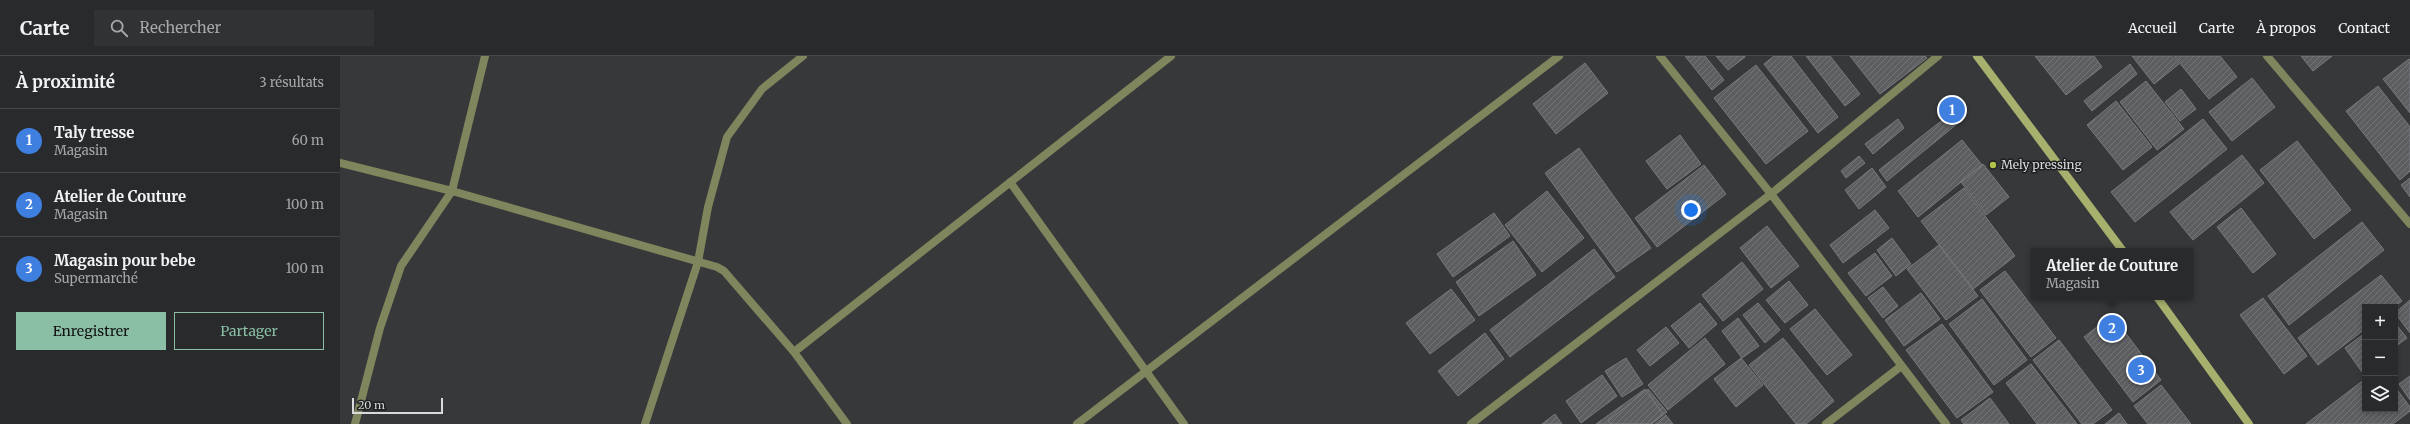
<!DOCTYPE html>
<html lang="fr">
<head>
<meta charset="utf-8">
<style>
	:root { --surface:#282a2c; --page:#303234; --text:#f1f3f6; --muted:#a5a7a9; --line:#444648; --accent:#8abfa5 }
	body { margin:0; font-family:Merriweather,serif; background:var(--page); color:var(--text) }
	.controls { position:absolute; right:12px; bottom:12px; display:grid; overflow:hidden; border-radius:0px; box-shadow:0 2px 6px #0003 }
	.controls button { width:36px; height:36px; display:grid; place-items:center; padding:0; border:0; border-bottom:1px solid var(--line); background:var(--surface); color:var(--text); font:20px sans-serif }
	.scale { position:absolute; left:12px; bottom:10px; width:91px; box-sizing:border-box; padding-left:4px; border:2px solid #d8dadb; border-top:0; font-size:11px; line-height:14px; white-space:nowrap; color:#d8dadb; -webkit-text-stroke:3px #1e1f20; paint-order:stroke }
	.you { position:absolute; left:1351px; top:154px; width:14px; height:14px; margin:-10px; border:3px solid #fff; border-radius:50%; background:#1a73e8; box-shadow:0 0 0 6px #1a73e833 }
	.badge { display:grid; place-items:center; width:26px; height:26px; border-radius:50%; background:var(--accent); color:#fff; font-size:13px; font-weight:700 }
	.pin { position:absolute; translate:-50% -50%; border:2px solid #fff; box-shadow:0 1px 4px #0006 }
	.popup { position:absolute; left:1691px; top:192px; width:162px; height:52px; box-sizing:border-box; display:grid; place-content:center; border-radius:0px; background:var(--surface); filter:drop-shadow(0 1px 3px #0005); font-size:13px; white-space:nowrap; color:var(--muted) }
	.popup b { font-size:15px; color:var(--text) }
	.popup::after { content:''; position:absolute; left:50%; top:100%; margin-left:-8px; border:8px solid transparent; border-top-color:var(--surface) }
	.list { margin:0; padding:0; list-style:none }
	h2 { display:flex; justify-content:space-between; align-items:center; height:52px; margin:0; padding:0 16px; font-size:17px }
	h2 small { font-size:13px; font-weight:400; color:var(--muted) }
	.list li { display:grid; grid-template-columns:26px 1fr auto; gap:12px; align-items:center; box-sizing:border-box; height:64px; padding:0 16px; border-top:1px solid var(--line) }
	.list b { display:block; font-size:15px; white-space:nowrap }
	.list p { margin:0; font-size:13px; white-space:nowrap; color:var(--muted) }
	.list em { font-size:13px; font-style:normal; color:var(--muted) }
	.actions { display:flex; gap:8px; padding:12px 16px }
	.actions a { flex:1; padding:9px 0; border:1px solid var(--accent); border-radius:0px; text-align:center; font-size:14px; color:var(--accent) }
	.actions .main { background:var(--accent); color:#111 }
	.icon { flex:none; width:22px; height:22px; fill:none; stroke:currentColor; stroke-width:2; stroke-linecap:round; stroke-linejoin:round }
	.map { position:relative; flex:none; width:2070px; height:368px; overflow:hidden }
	header { display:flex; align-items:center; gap:24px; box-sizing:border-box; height:56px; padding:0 20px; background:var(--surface); border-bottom:1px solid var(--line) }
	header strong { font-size:19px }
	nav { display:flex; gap:22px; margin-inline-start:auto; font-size:14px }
	.search { width:280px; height:36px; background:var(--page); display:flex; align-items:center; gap:10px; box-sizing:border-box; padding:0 14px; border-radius:0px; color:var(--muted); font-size:15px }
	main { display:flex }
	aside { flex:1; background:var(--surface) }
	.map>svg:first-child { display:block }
	.building { fill:url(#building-hatch); stroke:#77797c }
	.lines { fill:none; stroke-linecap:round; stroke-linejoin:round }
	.street { stroke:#7f855c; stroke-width:8 }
	.secondary { stroke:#a7b06d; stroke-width:8 }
	.poi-dot { fill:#b5c249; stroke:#1e1f20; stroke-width:1.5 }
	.labels { text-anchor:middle; stroke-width:3; stroke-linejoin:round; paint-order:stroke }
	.poi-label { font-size:12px; fill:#d8dadb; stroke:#1e1f20; text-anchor:start }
</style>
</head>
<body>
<header>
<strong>Carte</strong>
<div class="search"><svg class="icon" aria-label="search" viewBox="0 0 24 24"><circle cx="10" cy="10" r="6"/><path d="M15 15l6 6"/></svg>Rechercher</div>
<nav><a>Accueil</a><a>Carte</a><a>À propos</a><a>Contact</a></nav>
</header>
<main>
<aside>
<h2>À proximité<small>3 résultats</small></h2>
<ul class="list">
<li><span class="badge" style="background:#3f7fe0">1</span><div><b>Taly tresse</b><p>Magasin</p></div><em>60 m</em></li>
<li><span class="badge" style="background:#3f7fe0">2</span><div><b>Atelier de Couture</b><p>Magasin</p></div><em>100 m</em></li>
<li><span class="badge" style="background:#3f7fe0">3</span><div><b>Magasin pour bebe</b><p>Supermarché</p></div><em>100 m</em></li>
</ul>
<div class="actions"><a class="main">Enregistrer</a><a>Partager</a></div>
</aside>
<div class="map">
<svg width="2070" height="368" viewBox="0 0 2070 368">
	<defs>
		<pattern id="building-hatch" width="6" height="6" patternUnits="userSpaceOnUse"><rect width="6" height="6" fill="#5c5e60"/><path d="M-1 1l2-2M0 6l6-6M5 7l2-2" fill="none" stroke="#737476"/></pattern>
	</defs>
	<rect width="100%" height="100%" fill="#36383a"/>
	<!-- building -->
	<path class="building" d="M1345,0H1365L1384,24L1372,34Z
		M1376,0H1405V1L1388,14Z
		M1434,0H1451L1498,61L1478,77L1424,8Z
		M1466,0H1490L1520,38L1505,50Z
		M1510,0H1585L1587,2L1540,38Z
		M1695,0H1754L1762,11L1726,39Z
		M1792,0H1832L1839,8L1814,28Z
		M1834,0H1880L1897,21L1869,43Z
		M1961,0H1992L1973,15Z
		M2069,3L2070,4V57L2043,23Z
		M1245,7L1268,37L1216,78L1193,48Z
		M1790,8L1797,18L1752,55L1744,45Z
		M1416,9L1468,75L1426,108L1374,42Z
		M1912,22L1935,51L1892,85L1869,56Z
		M1806,25L1844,73L1817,94L1780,46Z
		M2038,30L2070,71V115L2060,124L2006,55Z
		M1841,33L1856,53L1840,65L1825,46Z
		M1776,45L1812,91L1783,114L1747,69Z
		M1610,58L1617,68L1547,125L1539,114Z
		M1558,63L1564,72L1533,98L1525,88Z
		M1863,63L1887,93L1795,166L1771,136Z
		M1340,79L1361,108L1327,133L1306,105Z
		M1622,84L1642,109L1578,161L1558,135Z
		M1957,85L2011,154L1974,183L1920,114Z
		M1239,92L1311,192L1277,216L1205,117Z
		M1902,99L1924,127L1853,184L1830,156Z
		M1519,100L1525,107L1506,122L1501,115Z
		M1643,108L1669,141L1646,159L1621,126Z
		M1364,109L1386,138L1317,191L1295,162Z
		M1532,112L1546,131L1519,153L1505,134Z
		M2070,122V141L2061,129Z
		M1624,132L1675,200L1633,233L1581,165Z
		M1207,135L1244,182L1202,216L1165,169Z
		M1901,152L1936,198L1913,217L1877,171Z
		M1535,154L1549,172L1503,207L1490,189Z
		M1154,157L1170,180L1113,221L1097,198Z
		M2022,166L2044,194L1949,269L1928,240Z
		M1427,170L1459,210L1431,232L1400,192Z
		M1552,182L1571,208L1556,220L1537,194Z
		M1173,185L1196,219L1139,260L1116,226Z
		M1599,189L1638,240L1606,264L1567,213Z
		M1254,193L1275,221L1170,301L1150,274Z
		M1535,197L1552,220L1526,240L1508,217Z
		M1402,206L1423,233L1383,265L1362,239Z
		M1665,215L1716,282L1691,301L1640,234Z
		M2041,219L2062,245L2054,251H2025V273L1978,309L1958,282Z
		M1449,225L1468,249L1445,267L1426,244Z
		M1543,231L1558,250L1543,262L1528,242Z
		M1111,233L1135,264L1090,298L1066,267Z
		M1581,237L1600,263L1564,290L1545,264Z
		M1923,242L1967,300L1944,318L1900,259Z
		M1642,243L1687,304L1654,329L1609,268Z
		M2070,244V277L2055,257Z
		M1360,247L1377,268L1349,292L1331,270Z
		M1418,247L1440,274L1425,287L1403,259Z
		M1475,253L1512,299L1487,319L1450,273Z
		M1772,259L1821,324L1793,346L1744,281Z
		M1398,262L1419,290L1402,302L1382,275Z
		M2055,267L2067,282L2055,291Z
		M1602,268L1653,336L1617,362L1566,294Z
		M1326,271L1339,287L1310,310L1297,294Z
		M1145,277L1164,303L1118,340L1098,315Z
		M2025,277V314L2022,316L2005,292Z
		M1365,282L1385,308L1328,354L1308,329Z
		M1443,282L1494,345L1466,368H1456L1409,309Z
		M1719,284L1772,354L1753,368H1742L1693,304Z
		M1286,302L1303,328L1282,341L1265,315Z
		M1401,302L1423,329L1396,351L1374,323Z
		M1691,308L1737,368H1697L1666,327Z
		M1262,319L1277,340L1241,367L1226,345Z
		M2070,320V344L2059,328Z
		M2025,323V353H2055V331L2070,351V355L2053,368H1966Z
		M1821,329L1851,368H1808L1794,350Z
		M1305,333L1323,358L1310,368H1256Z
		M1308,333L1327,356L1312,368H1271L1268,365Z
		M1650,342L1669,368H1624L1621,364Z
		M1779,357L1787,368H1765Z
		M1215,358L1222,368H1202Z
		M1326,359L1333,368H1315Z"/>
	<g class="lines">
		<!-- street -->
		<path class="street" d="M1320,0L1431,138L1606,368
			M1927,0L2070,168
			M0,107L112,135L377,211L384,215L454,296L507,368
			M670,126L844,368
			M454,296L831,0
			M15,368L40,272L61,210L112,135L145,0
			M305,368L358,206L368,151L387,81L422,33L463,0
			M737,368L1219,0
			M1131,368L1431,138L1598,0
			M1486,368L1560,311"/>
		<!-- secondary -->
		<path class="secondary" d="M1637,0L1783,195
			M1817,241L1909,368"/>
	</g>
	<!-- markers -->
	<circle class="poi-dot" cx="1653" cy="109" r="4"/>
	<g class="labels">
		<!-- poi labels -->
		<g class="poi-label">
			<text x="1661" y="113">Mely pressing</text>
		</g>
	</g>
</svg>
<div class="controls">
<button>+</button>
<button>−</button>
<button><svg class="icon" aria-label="layers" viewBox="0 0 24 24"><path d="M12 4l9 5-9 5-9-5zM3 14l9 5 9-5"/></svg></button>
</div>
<div class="scale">20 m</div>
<div class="you"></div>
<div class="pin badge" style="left:1612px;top:54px;background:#3f7fe0">1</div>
<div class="pin badge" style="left:1772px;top:272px;background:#3f7fe0">2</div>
<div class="popup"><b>Atelier de Couture</b>Magasin</div>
<div class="pin badge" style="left:1801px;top:314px;background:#3f7fe0">3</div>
</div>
</main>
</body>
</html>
